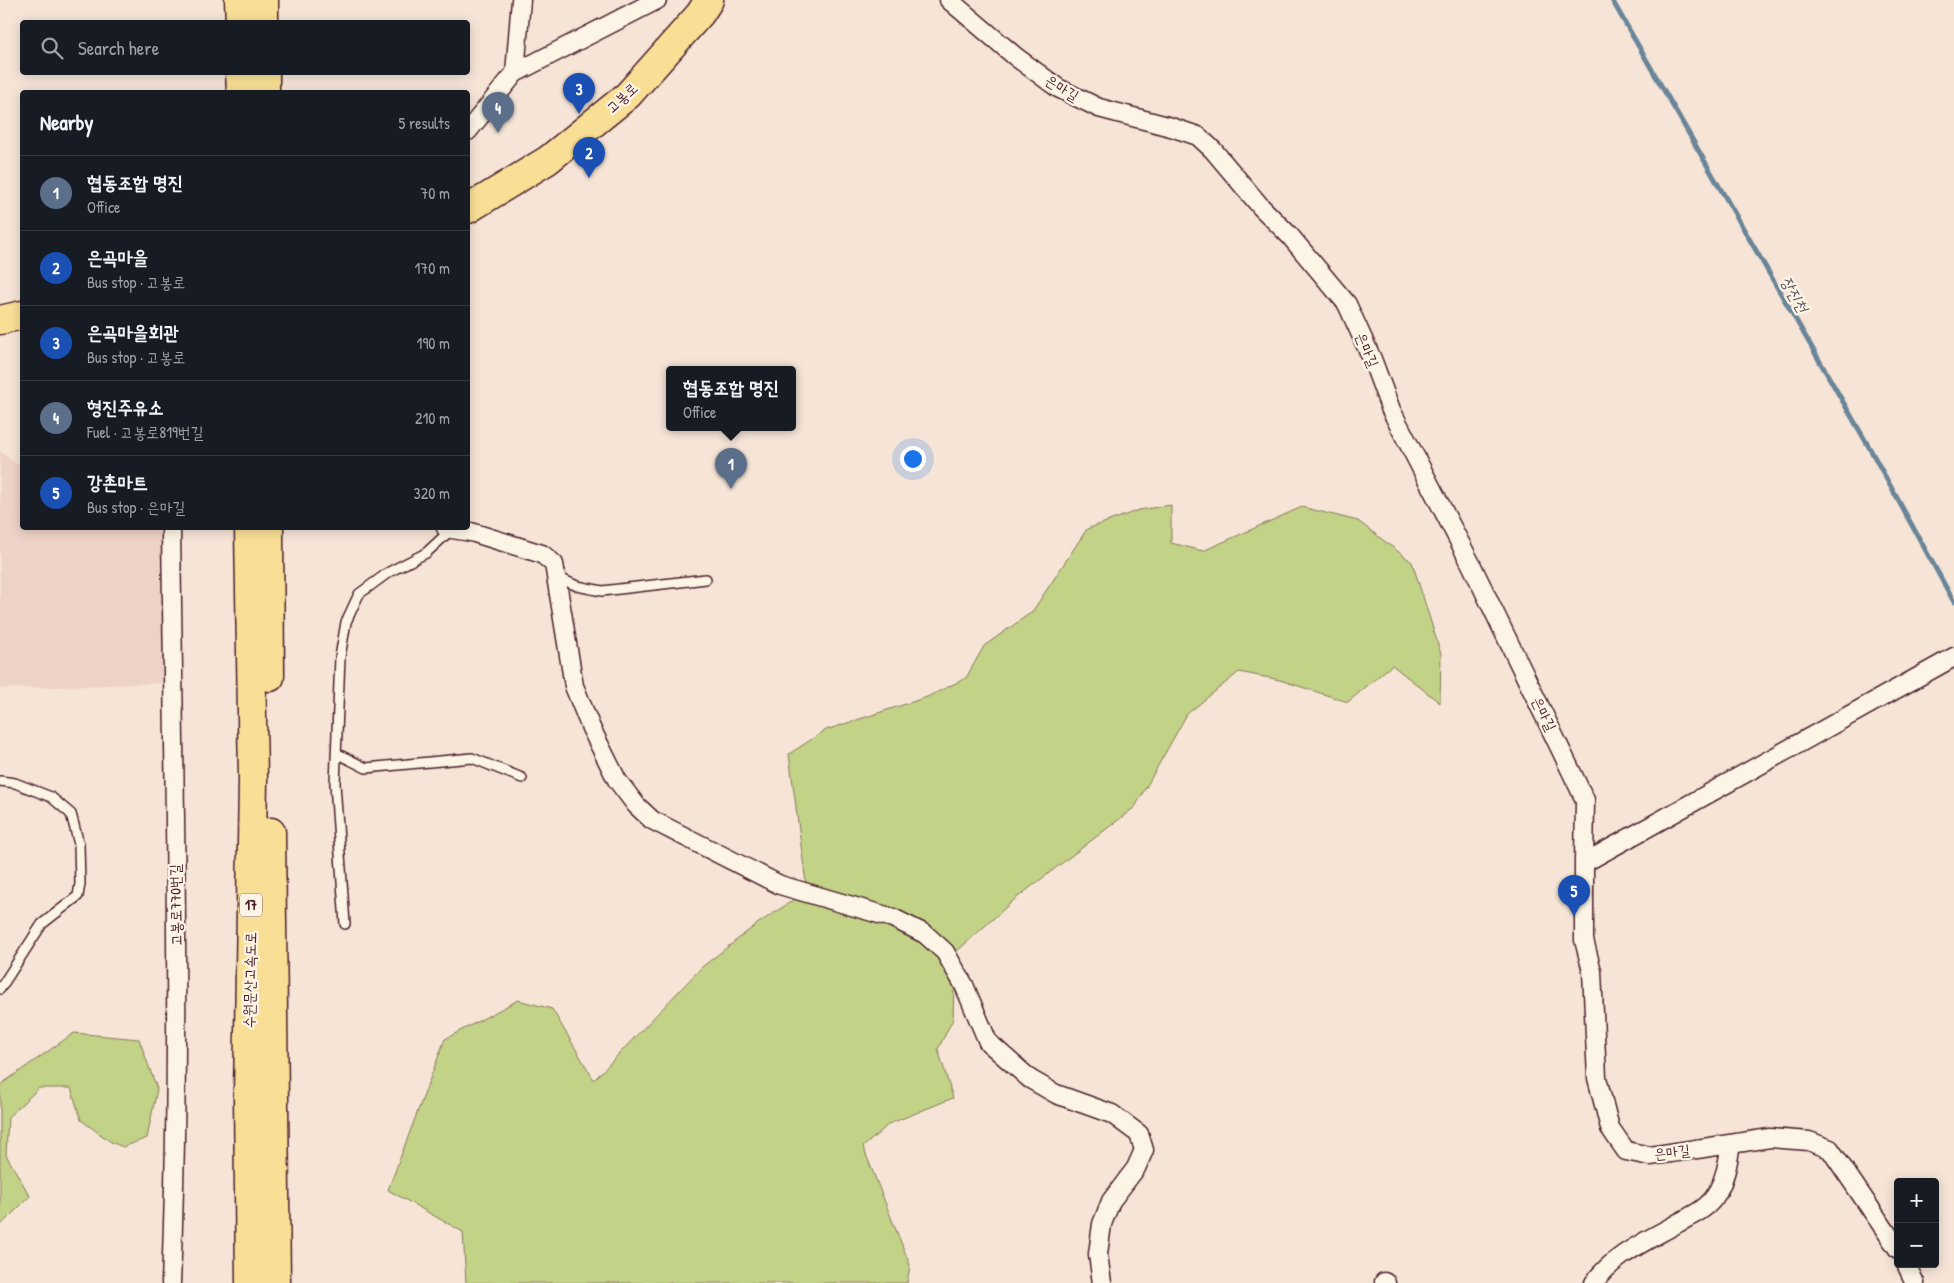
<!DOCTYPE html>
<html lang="en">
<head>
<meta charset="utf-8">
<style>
	:root { --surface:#171b24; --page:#20242c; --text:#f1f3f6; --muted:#9ea1a6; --line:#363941; --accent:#d1495b }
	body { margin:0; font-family:"Patrick Hand","Poor Story",sans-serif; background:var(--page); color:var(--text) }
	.controls { position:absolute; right:15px; bottom:15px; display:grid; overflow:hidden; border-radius:5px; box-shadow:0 2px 12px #0003 }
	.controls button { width:45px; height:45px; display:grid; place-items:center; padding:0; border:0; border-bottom:1px solid var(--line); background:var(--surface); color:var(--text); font:25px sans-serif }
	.you { position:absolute; left:912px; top:458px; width:18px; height:18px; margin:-12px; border:4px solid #fff; border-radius:50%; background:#1a73e8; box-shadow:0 0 0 8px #1a73e833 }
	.badge { display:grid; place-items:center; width:32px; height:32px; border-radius:50%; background:var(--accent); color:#fff; font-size:16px; font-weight:700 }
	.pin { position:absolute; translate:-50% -41px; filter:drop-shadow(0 1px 2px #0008) }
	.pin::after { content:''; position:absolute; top:26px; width:18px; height:15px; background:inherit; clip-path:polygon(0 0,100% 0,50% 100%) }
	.popup { position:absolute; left:666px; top:366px; width:130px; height:65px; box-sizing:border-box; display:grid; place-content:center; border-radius:5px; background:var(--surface); filter:drop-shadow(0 1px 4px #0005); font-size:16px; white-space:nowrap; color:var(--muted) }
	.popup b { font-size:19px; color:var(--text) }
	.popup::after { content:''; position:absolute; left:50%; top:100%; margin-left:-10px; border:10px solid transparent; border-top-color:var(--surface) }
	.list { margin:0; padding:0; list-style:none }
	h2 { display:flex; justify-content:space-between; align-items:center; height:65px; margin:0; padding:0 20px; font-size:21px }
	h2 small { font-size:16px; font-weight:400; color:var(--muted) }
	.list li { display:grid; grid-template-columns:32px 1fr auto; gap:15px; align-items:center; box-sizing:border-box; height:75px; padding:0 20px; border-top:1px solid var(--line) }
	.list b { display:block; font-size:19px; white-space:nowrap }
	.list p { margin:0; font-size:16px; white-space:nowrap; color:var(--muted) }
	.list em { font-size:16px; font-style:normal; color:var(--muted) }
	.icon { flex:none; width:28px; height:28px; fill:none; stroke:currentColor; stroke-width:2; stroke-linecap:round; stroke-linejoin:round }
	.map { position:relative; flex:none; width:1954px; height:1283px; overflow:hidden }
	.search { position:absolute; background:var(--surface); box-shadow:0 2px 12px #0003; left:20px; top:20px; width:450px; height:55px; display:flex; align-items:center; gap:12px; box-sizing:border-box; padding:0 18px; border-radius:5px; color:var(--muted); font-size:19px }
	.panel { position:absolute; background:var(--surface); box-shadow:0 2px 12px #0003; left:20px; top:90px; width:450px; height:440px; border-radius:5px }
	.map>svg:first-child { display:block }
	.built { fill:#efd2c7 }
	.green { fill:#c2d287; stroke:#867859 }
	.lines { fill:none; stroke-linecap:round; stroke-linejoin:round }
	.stream { stroke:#6a8598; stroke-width:5 }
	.lane-casing { stroke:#4a1f2b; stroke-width:12 }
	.street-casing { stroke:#4a1f2b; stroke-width:21 }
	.primary-casing { stroke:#4a1f2b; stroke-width:31 }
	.highway-casing { stroke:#4a1f2b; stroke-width:31 }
	.lane { stroke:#fcf5e5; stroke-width:9 }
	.street { stroke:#fcf5e5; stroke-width:18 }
	.primary { stroke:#f9df96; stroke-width:28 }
	.highway { stroke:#f9df96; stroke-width:28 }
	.labels { text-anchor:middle; stroke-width:4.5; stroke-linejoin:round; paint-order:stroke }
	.shield { fill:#fcf5e5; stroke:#7f5f63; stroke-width:1 }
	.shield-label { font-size:14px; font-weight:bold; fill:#4a1f2b }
	.street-label { font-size:15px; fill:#4a1f2b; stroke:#fcf5e5 }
	.water-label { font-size:16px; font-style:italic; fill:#5a5262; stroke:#fcf5e5 }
</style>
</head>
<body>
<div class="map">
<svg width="1954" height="1283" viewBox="0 0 1954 1283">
	<rect width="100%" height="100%" fill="#f6e5d7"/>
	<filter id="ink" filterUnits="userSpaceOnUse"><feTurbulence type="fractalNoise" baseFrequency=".02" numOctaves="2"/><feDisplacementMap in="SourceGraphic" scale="10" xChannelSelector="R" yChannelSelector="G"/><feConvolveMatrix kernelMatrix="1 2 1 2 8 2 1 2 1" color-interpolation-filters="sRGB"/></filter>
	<g filter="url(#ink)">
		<!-- built -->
		<path class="built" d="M0,451L22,468V528H160L167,683L0,689Z"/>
		<!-- green -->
		<path class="green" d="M1171,505V543L1203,551L1302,507L1358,521L1412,562L1441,654L1440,703L1392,665L1348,702L1280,680L1239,672L1187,714L1135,807L1014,900L955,953L953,1019L938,1049L953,1098L889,1124L863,1147L910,1265L907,1283H466L463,1232L388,1190L445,1039L518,1000L552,1009L594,1080L702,967L757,924L807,891L789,754L826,730L927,697L966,678L984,646L1032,612L1087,529L1139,510Z
			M74,1033L139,1039L157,1089L147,1138L123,1147L111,1142L81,1120L71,1088H39L8,1117L6,1155L30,1196L0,1226V1085Z"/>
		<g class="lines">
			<!-- stream -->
			<path class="stream" d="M1612,0L1869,447L1954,602"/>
			<defs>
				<path id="lane" d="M557,577L577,586L602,591L706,579
					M336,753L366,768L472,758L522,778
					M0,781L15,783L51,797L71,814L79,844L80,884L78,896L42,924L0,989
					M345,924L335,784L340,657L346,622L359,594L389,572L426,553L452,529"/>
				<path id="street" d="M949,0L1016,57L1058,88L1099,108L1171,127L1198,136L1213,150L1261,207L1290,236L1347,304L1372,359L1391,410L1471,564L1585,800L1584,863L1954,657
					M515,73L657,0
					M468,131L515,73L521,0
					M446,528L471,532L542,554L554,564L574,686L591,728L617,780L636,805L652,820L780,885L893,918L925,934L945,952L964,985L988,1042L1030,1079L1056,1094L1112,1114L1139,1134L1144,1150L1136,1168L1111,1201L1102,1224L1098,1254L1102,1283
					M1584,863V940L1592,971L1597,1078L1610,1128L1626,1151L1650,1156L1770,1138L1809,1141L1830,1149L1898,1249
					M1906,1264L1915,1283
					M1384,1282L1386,1283
					M171,1283C181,1031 174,779 171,528
					M1594,1283C1613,1255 1649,1240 1678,1223C1693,1215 1709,1208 1717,1193C1726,1177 1728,1161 1731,1144"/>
				<path id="primary" d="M468,209L548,160L628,95L700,14L709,0
					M0,320L22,315"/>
				<path id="highway" d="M239,0L240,22
					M264,0V22
					M240,72L241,92
					M265,72V92
					M249,528L253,780L248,1096L250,1283
					M269,528L270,677
					M271,832L276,1283"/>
			</defs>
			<!-- lane casing -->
			<use href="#lane" class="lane-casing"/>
			<!-- street casing -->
			<use href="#street" class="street-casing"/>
			<!-- primary casing -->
			<use href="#primary" class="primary-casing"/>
			<!-- highway casing -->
			<use href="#highway" class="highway-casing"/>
			<!-- lane -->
			<use href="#lane" class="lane"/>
			<!-- street -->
			<use href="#street" class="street"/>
			<!-- primary -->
			<use href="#primary" class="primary"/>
			<!-- highway -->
			<use href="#highway" class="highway"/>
		</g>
	</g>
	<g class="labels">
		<!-- shield labels -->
		<rect class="shield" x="240" y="893.5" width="22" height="23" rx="4"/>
		<g class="shield-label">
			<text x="251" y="910">17</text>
		</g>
		<!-- street labels -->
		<g class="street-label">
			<text transform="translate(1062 88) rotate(31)" y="5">은마길</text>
			<text transform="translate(622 98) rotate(-43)" y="5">고봉로</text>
			<text transform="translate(1367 350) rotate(67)" y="5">은마길</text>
			<text transform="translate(1544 714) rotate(64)" y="5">은마길</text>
			<text transform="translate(176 905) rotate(-91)" y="5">고봉로770번길</text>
			<text transform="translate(250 980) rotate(-89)" y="5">수원문산고속도로</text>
			<text transform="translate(1672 1152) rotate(-7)" y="5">은마길</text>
		</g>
		<!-- water labels -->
		<g class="water-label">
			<text transform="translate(1795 294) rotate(60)" y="6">장진천</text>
		</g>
	</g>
</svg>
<div class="controls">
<button>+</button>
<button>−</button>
</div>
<div class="you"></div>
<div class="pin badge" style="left:731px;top:489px;background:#5c6f8a">1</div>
<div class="popup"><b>협동조합 명진</b>Office</div>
<div class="pin badge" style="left:589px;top:178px;background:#1a4fb4">2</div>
<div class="pin badge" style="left:579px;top:114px;background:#1a4fb4">3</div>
<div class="pin badge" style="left:498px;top:133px;background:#5c6f8a">4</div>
<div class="pin badge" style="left:1574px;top:916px;background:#1a4fb4">5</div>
<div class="search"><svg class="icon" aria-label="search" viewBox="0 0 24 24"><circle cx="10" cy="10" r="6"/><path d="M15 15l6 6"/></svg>Search here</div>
<section class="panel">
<h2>Nearby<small>5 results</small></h2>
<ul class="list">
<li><span class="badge" style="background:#5c6f8a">1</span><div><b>협동조합 명진</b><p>Office</p></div><em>70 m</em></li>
<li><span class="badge" style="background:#1a4fb4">2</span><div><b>은곡마을</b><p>Bus stop · 고봉로</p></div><em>170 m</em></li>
<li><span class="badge" style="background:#1a4fb4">3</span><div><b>은곡마을회관</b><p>Bus stop · 고봉로</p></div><em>190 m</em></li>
<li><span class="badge" style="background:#5c6f8a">4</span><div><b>형진주유소</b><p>Fuel · 고봉로819번길</p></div><em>210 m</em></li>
<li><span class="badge" style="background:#1a4fb4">5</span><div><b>강촌마트</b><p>Bus stop · 은마길</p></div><em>320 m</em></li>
</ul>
</section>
</div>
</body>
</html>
